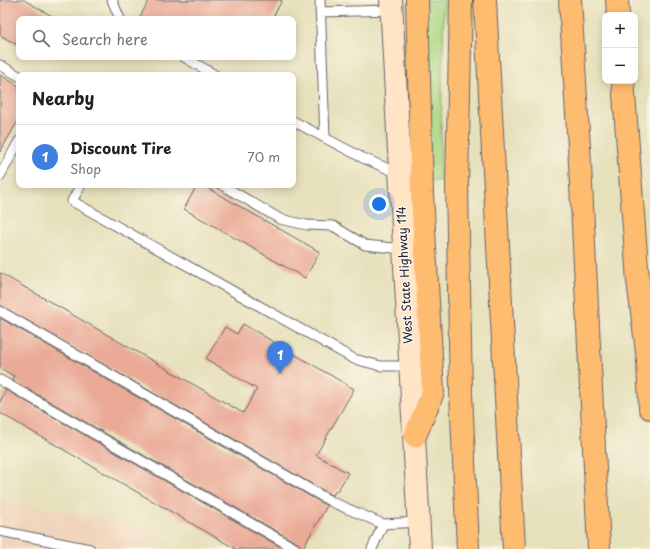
<!DOCTYPE html>
<html lang="en">
<head>
<meta charset="utf-8">
<style>
	:root { --surface:#fff; --page:#f2f2f2; --text:#202124; --muted:#757577; --line:#e0e0e0; --accent:#0f766e }
	body { margin:0; font-family:"Playpen Sans",sans-serif; background:var(--page); color:var(--text) }
	.controls { position:absolute; right:12px; top:12px; display:grid; overflow:hidden; border-radius:8px; box-shadow:0 2px 10px #0003 }
	.controls button { width:36px; height:36px; display:grid; place-items:center; padding:0; border:0; border-bottom:1px solid var(--line); background:var(--surface); color:var(--text); font:20px sans-serif }
	.you { position:absolute; left:379px; top:204px; width:14px; height:14px; margin:-10px; border:3px solid #fff; border-radius:50%; background:#1a73e8; box-shadow:0 0 0 6px #1a73e833 }
	.badge { display:grid; place-items:center; width:26px; height:26px; border-radius:50%; background:var(--accent); color:#fff; font-size:13px; font-weight:700 }
	.pin { position:absolute; translate:-50% -33px; filter:drop-shadow(0 1px 2px #0008) }
	.pin::after { content:''; position:absolute; top:21px; width:14px; height:12px; background:inherit; clip-path:polygon(0 0,100% 0,50% 100%) }
	.list { margin:0; padding:0; list-style:none }
	h2 { display:flex; justify-content:space-between; align-items:center; height:52px; margin:0; padding:0 16px; font-size:17px }
	h2 small { font-size:13px; font-weight:400; color:var(--muted) }
	.list li { display:grid; grid-template-columns:26px 1fr auto; gap:12px; align-items:center; box-sizing:border-box; height:64px; padding:0 16px; border-top:1px solid var(--line) }
	.list b { display:block; font-size:15px; white-space:nowrap }
	.list p { margin:0; font-size:13px; white-space:nowrap; color:var(--muted) }
	.list em { font-size:13px; font-style:normal; color:var(--muted) }
	.icon { flex:none; width:22px; height:22px; fill:none; stroke:currentColor; stroke-width:2; stroke-linecap:round; stroke-linejoin:round }
	.map { position:relative; flex:none; width:650px; height:549px; overflow:hidden }
	.search { position:absolute; background:var(--surface); box-shadow:0 2px 10px #0003; left:16px; top:16px; width:280px; height:44px; display:flex; align-items:center; gap:10px; box-sizing:border-box; padding:0 14px; border-radius:8px; color:var(--muted); font-size:15px }
	.panel { position:absolute; background:var(--surface); box-shadow:0 2px 10px #0003; left:16px; top:72px; width:280px; height:116px; border-radius:8px }
	.map>svg:first-child { display:block }
	.built { fill:#f0d5bc }
	.green { fill:#aad682; stroke:#667c5e }
	.building { fill:#eaaa97 }
	.lines { fill:none; stroke-linecap:round; stroke-linejoin:round }
	.lane-casing { stroke:#676468; stroke-width:11 }
	.secondary-casing { stroke:#676468; stroke-width:24 }
	.highway-casing { stroke:#676468; stroke-width:24 }
	.lane { stroke:#fff; stroke-width:9 }
	.secondary { stroke:#ffe4c6; stroke-width:22 }
	.highway { stroke:#febc70; stroke-width:22 }
	.labels { text-anchor:middle; stroke-width:3; stroke-linejoin:round; paint-order:stroke }
	.street-label { font-size:12px; fill:#22223b; stroke:#fcf5e5 }
</style>
</head>
<body>
<div class="map">
<svg width="650" height="549" viewBox="0 0 650 549">
	<rect width="100%" height="100%" fill="#fcf5e5"/>
	<filter id="ink" filterUnits="userSpaceOnUse"><feTurbulence type="fractalNoise" baseFrequency=".025" numOctaves="2"/><feDisplacementMap in="SourceGraphic" scale="8" xChannelSelector="R" yChannelSelector="G"/><feConvolveMatrix kernelMatrix="1 2 1 2 8 2 1 2 1" color-interpolation-filters="sRGB"/></filter>
	<filter id="wash" filterUnits="userSpaceOnUse"><feTurbulence type="fractalNoise" baseFrequency=".012" numOctaves="4" result="noise"/><feDisplacementMap in="SourceGraphic" scale="16" xChannelSelector="R" yChannelSelector="G"/><feGaussianBlur stdDeviation="0.9" result="paint"/><feColorMatrix in="noise" values="0 0 0 0 0 0 0 0 0 0 0 0 0 0 0 0 0 1.4 0 .05"/><feComposite in="paint" operator="in"/></filter>
	<g filter="url(#wash)">
		<rect width="100%" height="100%" fill="#e6e0bb"/>
		<!-- built -->
		<path class="built" d="M0,501L126,522L163,549H0Z"/>
		<!-- green -->
		<path class="green" d="M425,0H444L440,181H429Z"/>
		<g id="blocks">
			<!-- building -->
			<path class="building" d="M0,0H24L57,19H19V46L0,35Z
				M149,0H282L272,19H139Z
				M0,75L19,86V119L0,152Z
				M197,185H202L320,252L305,278L184,209Z
				M0,273L243,413L257,389L206,359L225,327L237,334L243,324L354,389L316,455L348,473L337,492L335,491L333,496L0,305Z
				M0,318L327,506L302,549L299,544L12,380L14,376L0,368Z
				M6,390L284,549H236L0,413V401Z"/>
		</g>
	</g>
	<g filter="url(#ink)">
		<use href="#blocks" fill-opacity="0" stroke="#676468" stroke-width="1"/>
		<g class="lines">
			<defs>
				<path id="lane" d="M112,0L120,19
					M320,0L325,138
					M320,12L391,10
					M184,57L215,75
					M0,65L19,76
					M293,121L363,158L400,174
					M0,176L19,141
					M81,185L72,201L354,359L381,366H411
					M222,185L280,219L307,225L333,226L365,245L403,249
					M0,311L332,502L383,524L419,522
					M0,380L296,549
					M0,531L90,549
					M372,549L383,524"/>
				<path id="secondary" d="M391,0L420,549"/>
				<path id="highway" d="M461,0L457,184L461,393L468,549
					M485,0L514,549
					M570,0L580,164L599,549
					M617,0L618,15
					M623,81L638,281L648,360L650,408
					M415,436L433,392L422,193L417,0"/>
			</defs>
			<!-- lane casing -->
			<use href="#lane" class="lane-casing"/>
			<!-- secondary casing -->
			<use href="#secondary" class="secondary-casing"/>
			<!-- highway casing -->
			<use href="#highway" class="highway-casing"/>
			<!-- lane -->
			<use href="#lane" class="lane"/>
			<!-- secondary -->
			<use href="#secondary" class="secondary"/>
			<!-- highway -->
			<use href="#highway" class="highway"/>
		</g>
	</g>
	<g class="labels">
		<!-- street labels -->
		<g class="street-label">
			<text transform="translate(405 275) rotate(-93)" y="4">West State Highway 114</text>
		</g>
	</g>
</svg>
<div class="controls">
<button>+</button>
<button>−</button>
</div>
<div class="you"></div>
<div class="pin badge" style="left:280px;top:374px;background:#3f7fe0">1</div>
<div class="search"><svg class="icon" aria-label="search" viewBox="0 0 24 24"><circle cx="10" cy="10" r="6"/><path d="M15 15l6 6"/></svg>Search here</div>
<section class="panel">
<h2>Nearby<small></small></h2>
<ul class="list">
<li><span class="badge" style="background:#3f7fe0">1</span><div><b>Discount Tire</b><p>Shop</p></div><em>70 m</em></li>
</ul>
</section>
</div>
</body>
</html>
